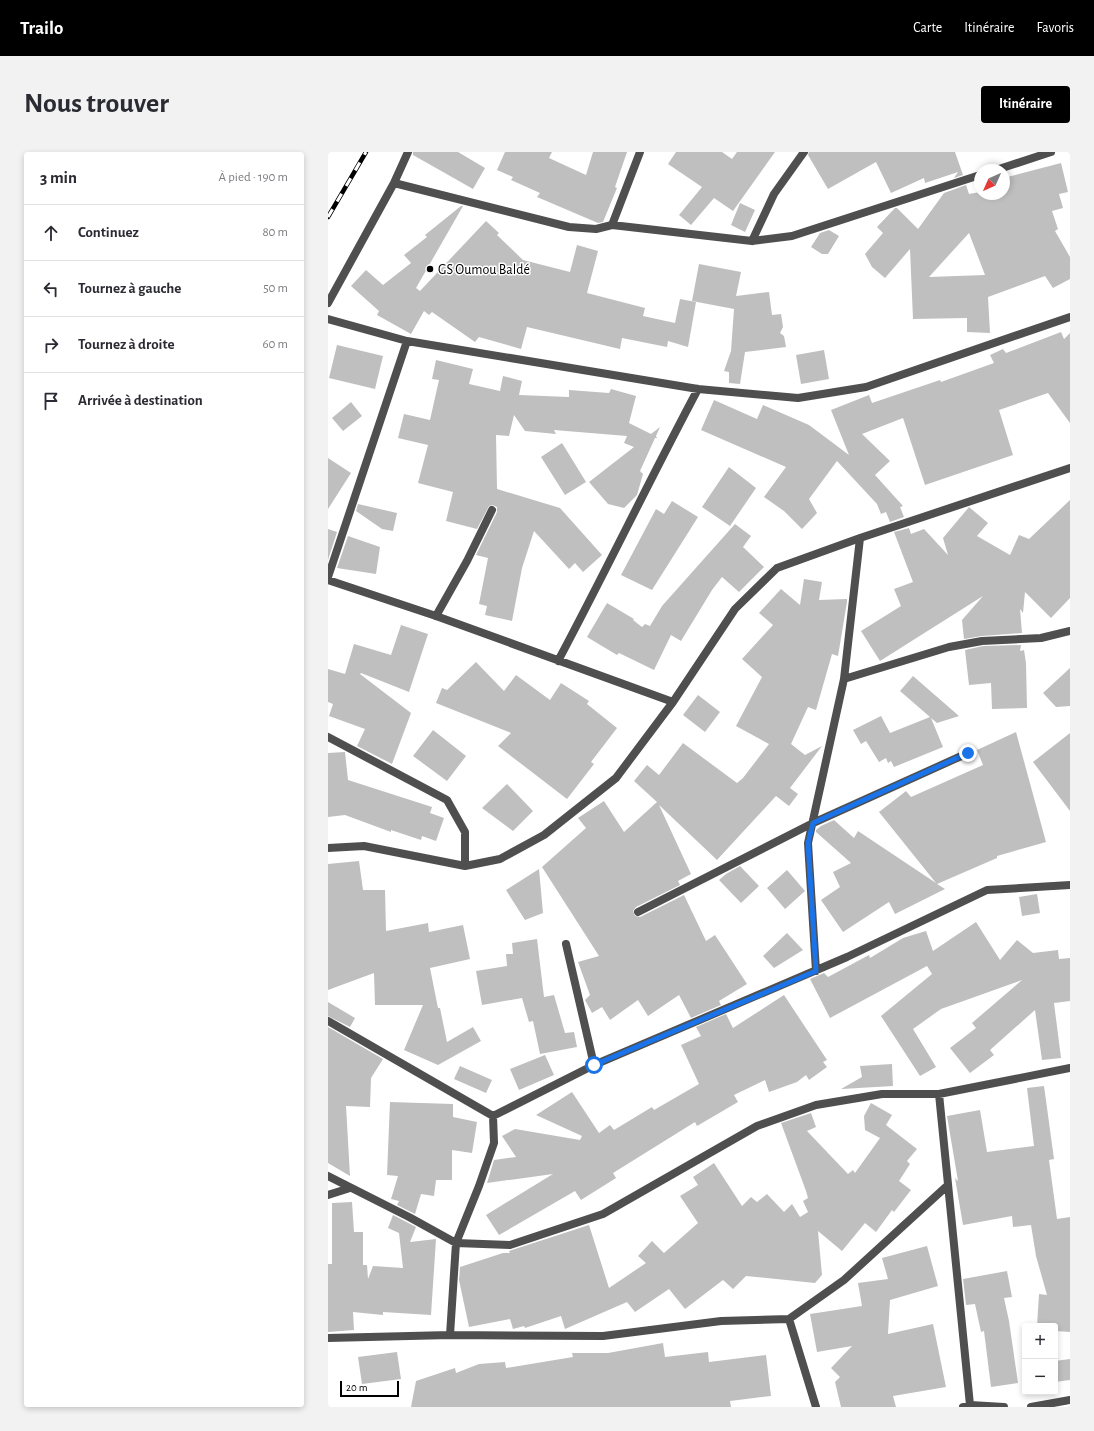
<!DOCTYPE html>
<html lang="fr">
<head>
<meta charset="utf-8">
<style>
	:root { --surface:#fff; --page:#f2f2f3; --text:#2b2b33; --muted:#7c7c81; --line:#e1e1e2; --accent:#000 }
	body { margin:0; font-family:"Alegreya Sans",sans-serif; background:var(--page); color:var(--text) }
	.controls { position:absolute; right:12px; bottom:12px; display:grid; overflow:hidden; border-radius:4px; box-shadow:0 2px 6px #0003 }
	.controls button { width:36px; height:36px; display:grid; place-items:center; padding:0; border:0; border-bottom:1px solid var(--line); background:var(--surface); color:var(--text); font:20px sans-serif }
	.compass { position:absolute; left:646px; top:12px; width:36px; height:36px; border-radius:50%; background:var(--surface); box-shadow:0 2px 6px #0003; rotate:225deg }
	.scale { position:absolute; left:12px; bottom:10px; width:59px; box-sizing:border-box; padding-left:4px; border:2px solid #000; border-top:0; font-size:11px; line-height:14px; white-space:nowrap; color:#000; -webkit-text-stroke:3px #fff; paint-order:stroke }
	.stop { position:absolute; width:12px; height:12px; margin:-9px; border:3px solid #1a73e8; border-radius:50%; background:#fff }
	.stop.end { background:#1a73e8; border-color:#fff; box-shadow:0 1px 4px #0008 }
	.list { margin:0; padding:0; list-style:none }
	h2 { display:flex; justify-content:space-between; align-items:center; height:52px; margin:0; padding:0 16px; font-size:17px }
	h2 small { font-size:13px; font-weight:400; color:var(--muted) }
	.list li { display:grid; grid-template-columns:26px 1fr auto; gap:12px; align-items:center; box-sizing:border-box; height:56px; padding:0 16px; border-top:1px solid var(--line) }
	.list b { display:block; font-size:15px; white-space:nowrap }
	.list em { font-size:13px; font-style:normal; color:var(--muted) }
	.icon { flex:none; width:22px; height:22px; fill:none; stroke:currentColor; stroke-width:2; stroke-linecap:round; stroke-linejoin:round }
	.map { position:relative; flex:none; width:742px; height:1255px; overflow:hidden; border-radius:4px }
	header { display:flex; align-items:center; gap:24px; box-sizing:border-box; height:56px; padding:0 20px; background:var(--accent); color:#fff }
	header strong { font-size:19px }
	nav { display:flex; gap:22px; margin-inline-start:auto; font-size:14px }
	.intro { display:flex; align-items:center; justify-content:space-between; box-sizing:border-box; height:96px; padding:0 24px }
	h1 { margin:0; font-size:28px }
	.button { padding:10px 18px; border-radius:4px; background:var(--accent); color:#fff; font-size:14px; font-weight:700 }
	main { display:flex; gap:24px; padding:0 24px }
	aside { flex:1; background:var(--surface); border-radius:4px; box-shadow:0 2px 6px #0003 }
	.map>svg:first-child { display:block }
	.building { fill:#bfbfbf; fill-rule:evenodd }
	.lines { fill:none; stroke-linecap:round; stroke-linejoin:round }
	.lane { stroke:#4f4f4f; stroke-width:8 }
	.street { stroke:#4f4f4f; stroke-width:8 }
	.rail-casing { stroke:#000; stroke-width:4.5 }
	.rail { stroke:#fff; stroke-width:3; stroke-dasharray:9; stroke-linecap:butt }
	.route { stroke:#1a73e8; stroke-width:5 }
	.poi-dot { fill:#000; stroke:#fff; stroke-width:1.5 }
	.labels { text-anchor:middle; stroke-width:3; stroke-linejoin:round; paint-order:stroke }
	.poi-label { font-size:14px; fill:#000; stroke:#fff; text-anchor:start }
</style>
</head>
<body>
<header>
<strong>Trailo</strong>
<nav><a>Carte</a><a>Itinéraire</a><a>Favoris</a></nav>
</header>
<div class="intro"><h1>Nous trouver</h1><a class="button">Itinéraire</a></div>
<main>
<aside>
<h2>3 min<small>À pied · 190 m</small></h2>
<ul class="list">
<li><svg class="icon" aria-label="ahead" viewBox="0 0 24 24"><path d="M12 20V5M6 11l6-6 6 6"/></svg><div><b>Continuez</b></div><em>80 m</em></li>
<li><svg class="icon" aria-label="left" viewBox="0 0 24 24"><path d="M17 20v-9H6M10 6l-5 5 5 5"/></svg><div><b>Tournez à gauche</b></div><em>50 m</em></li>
<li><svg class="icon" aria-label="right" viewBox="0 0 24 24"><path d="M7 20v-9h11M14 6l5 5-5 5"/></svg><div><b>Tournez à droite</b></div><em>60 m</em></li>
<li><svg class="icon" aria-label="arrive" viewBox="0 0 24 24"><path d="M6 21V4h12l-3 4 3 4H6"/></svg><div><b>Arrivée à destination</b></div></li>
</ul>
</aside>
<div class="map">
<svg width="742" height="1255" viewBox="0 0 742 1255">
	<rect width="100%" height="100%" fill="#fff"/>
	<!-- building -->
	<path class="building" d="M85,0H130L157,16L145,37L85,3Z
		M177,0H224L221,6L258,23L265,0H299L287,35L289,36L275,70L270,71L209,45L212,41L183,28L185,25L169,18Z
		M348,0H394L404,7L409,0H447L405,59L386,46L363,73L351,63L374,35L340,12Z
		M481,0H627L635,23L626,26L630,20L597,31L596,26L563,41L548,10L500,37L480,3Z
		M733,11L740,40L731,42L735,56L724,59L730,77L727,79L742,105V127L725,136L717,124L660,145L662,181L639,180V166L585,167L582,97L557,126L544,115L537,102L555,81L549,75L567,56H569L590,77L616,41L638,33L641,42L652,40V42H676V26ZM641,81L657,123L601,125Z
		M412,51L427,58L417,80L403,73Z
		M133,54H135L88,136L92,139L158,69L171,81L169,83L195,108L242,120L249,93L270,99L259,141L317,156L315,164L347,171L352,147L368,150L360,195L340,189L339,195L294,186L292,197L199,175L193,197L151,185L147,190L104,160L101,163L96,159L83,182L49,163L51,159L23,134L38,118L55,133L83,111L76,103L99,85L97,83Z
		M501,78L511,84L500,102H494L483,95L492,81Z
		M371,112L413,120L408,144L441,140L444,163L453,162L455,175L452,181L456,184L458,195L417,200L412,232L401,231V220L396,219L403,199L406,157L364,149Z
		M733,180L736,187L742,181V271L720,241L671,258L685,303L597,333L575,266L534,282L562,309L547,323L575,354L572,355L576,365L562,370L558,360L553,362L549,352L509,309L481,347L489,361L474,377L456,359L436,345L458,315L373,278L386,248L429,267L435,253L481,273L521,303L503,258L541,243L544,251L612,228L613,230L666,211L662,203L675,197L678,201Z
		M9,193L55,204L47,237L1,226Z
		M496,198L501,227L473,232L468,203Z
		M108,208L145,217L141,232L172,239L175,224L194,229L191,243L241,245V238L281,241L283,237L308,244L301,271L323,282L332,275L328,284L329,286H327L312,319L315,322L309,343L296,356L280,352L261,330L306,295L296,291L299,284L226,278L228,282L197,279L186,263L181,284L168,283L169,337L232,356L274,403L255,420L247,411L241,417L206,379L194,416L184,469L157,463L159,454L151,452L160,406L148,403L169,360V355L164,353L161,354L149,377L118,369L125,340L90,331L100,293L70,286L76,262L102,268L111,228L104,227Z
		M23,250L34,264L15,279L4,266Z
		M234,291L258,330L237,343L213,305Z
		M0,306L23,321L0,357Z
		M401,315L428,336L402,374L374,355Z
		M742,348V446L723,466L697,440L695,461L692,457L694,481L654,484L636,487L634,468L655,444L552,509L533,479L573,454L566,437L585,430L566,380L581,376L583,382L596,377L620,403L615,386L641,355L660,371L649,384L682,403L691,383L701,387Z
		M344,349L370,365L324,438L293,423L328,357L336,362Z
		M30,352L69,361L65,379L54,377L28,359Z
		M407,372L423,384L415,395L436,415L411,440L394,425L384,438L353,489L343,483L326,518L291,501L289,503L259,485L279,451L306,467L305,468L314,475L317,472L322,474L334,454Z
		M0,377L9,380L0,408Z
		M20,384L52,395L48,422L9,416Z
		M476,427L494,430L491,448L519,447V450L510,504L504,502L488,558L480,555L463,592L477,603L494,594L462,636L470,642L461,654L448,644L389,708L331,653L363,722L350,729L352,733L308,755L305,759L307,764L312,765L356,743L378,789L387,783L419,832L391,849L393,853L363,866L351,843L320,864L310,848L282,868L274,855L264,861L257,848L262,843L250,810L271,804L214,715L258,676L250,666L276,649L296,680L329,650L306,629L319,613L331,623L355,591L409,631L415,626L441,592L408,574L434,525L414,507L445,473L431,461L453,437L472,453Z
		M73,473L100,482L81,540L33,521L32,522L83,561L64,612L29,594L37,577L1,564L5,552L0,550V517L17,522L26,492L63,503Z
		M693,493L692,499L696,498L698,511L699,556L664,557L663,531L641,533L637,498L655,494Z
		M148,510L176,539L188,523L222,548L233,531L261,549L259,552L289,576L263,610L266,612L239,647L170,594L183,581L108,551L114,536L119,538Z
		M742,516V554L728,555L715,541Z
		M585,524L631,564L609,571L603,566L615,595L566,615L563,609L560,611L558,606L551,610L538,589L533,592L525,578L553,564L562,581L602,565L572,539Z
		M370,543L392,560L377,580L355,563Z
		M105,578L138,604L119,629L85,604Z
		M688,580L718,690L669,704V706L609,732L617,737L567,762L561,750L515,780L493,748L512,735L505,720L523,711L488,680V678L493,674L506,668L526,686L530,679L608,731L551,660L578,639L583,645L655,613L649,598Z
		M742,581V659L705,610Z
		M17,600L20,628L104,655L102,661L116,666L108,689L94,684L93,688L63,678V680L17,663L0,665V601Z
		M179,632L205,659L185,679L154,656Z
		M31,709L35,738H57L58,779L100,771L101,780L135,773L142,807L102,816L110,856H112L119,890L145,875L153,889L110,913L76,898L95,853H47L46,821L0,838V712Z
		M412,714L431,734L413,751L391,728L398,722Z
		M211,717L215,761L197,768L178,738Z
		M459,718L477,739L457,757L439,736Z
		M709,742L712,761L694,764L691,745Z
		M648,770L672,808L689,788L705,801L730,798L731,807L742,806V849L726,851L733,906L714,908L707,858L662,898L666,903L642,921L622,896L648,876L644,871L694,828L613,857L585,877L608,915L592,924L553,864L604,822L599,814L502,866L482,827L496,821L500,825L541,803L542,806L575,786L598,779L605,799Z
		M459,781L475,798L446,816L435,804Z
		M209,787L216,845L226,843L237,881L246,880L249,895L212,902L205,869L201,870L194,846L154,853L148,819L179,814L178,802H185L184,791Z
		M456,843L499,908L495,910L499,915L481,928L478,923L469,930L441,940L437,928L406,943L410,950L369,974L367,970L285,1021L288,1026L253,1048L247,1039L171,1083L158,1063L225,1022L159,1031L166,1008L188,1005L174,984L187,977L252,988L254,984L208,963L244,940L271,981L282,973L286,978L324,955L326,958L371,932L353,893L373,884L368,875L398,862L405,876Z
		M0,850L27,866L22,875L0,864Z
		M0,875L55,907L43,926L42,955L18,954L22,1024L0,1011Z
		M217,903L226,923L191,938L182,917Z
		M564,912L565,934L513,937L534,925L532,914Z
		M132,914L164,928L158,941L126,927Z
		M716,934L726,1007L721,1008L729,1067L742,1065V1180L727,1179V1174H709L711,1142L719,1143L708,1104L703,1073L685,1075L684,1064L635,1073L627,1026L630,1029L619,964L652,958L659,1000L706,994L699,936Z
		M62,950L125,952V965L149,970L144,1001L124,998V1028H108L106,1044L93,1042L87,1062L69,1053L71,1049L63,1047L70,1024L59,1023Z
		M543,951L564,963L558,973L589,997L579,1009L582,1012L571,1029L583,1038L566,1060L564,1058L548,1080L537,1071L514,1099L490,1079L494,1123L487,1131L418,1124L405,1137L395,1128L357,1157L341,1137L307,1160L299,1150L237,1177L233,1164L197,1176L196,1174L185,1177L182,1167L141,1175L131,1128L132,1115L175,1101H182L181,1099L261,1073L281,1136L318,1111L310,1104L324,1089L336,1101L370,1071L352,1044L370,1033L365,1025L386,1011L414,1054L423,1045L429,1050L439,1042L456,1060L464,1052L472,1065L480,1060L475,1049L480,1046L478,1039L453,971L483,961L488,975L479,979L520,1022L525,1018L527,1021L552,986L537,978L536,964Z
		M24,1050L26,1080H35V1113H39L40,1127L45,1114L75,1116L71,1081L60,1076L65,1063L88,1075L82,1090L108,1087L103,1163L55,1160V1163L25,1160L26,1178L0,1180V1112H4V1051Z
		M599,1094L610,1134L562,1148L560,1182L605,1172L618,1235L565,1244L568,1255H513L507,1230L512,1225L503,1216L524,1194L489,1200L482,1162L534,1154L530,1131L560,1127L554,1106Z
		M679,1119L684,1145L676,1146L681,1169L690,1231L663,1235L656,1179L653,1180L647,1152L638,1153L635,1127Z
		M335,1191L337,1205L380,1200L381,1210L438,1203L443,1244L402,1249L403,1255H83L88,1229L127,1216L128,1221L151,1212L177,1210L178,1216L245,1205L244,1201H280Z
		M69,1200L73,1227L34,1232L30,1205Z
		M742,1207V1228L727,1230V1209Z"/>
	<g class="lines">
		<!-- lane -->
		<path class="lane" d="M108,464L139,409L164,358"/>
		<!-- street -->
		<path class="street" d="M668,18L723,0
			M66,31L241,75L268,77L284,73L424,89L464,84L652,23
			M284,73L312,0
			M424,89L446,42L476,0
			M0,151L66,31L80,0
			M0,167L79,189L370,237L470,246L538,235L742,165
			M0,425L79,189
			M0,428L108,464L345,550
			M230,509C278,419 322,327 370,237
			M516,527L621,495L654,489L713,486L742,479
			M0,585L119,648L137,680V714L36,694L0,696
			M137,714L172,707L216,683L288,626L345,550L407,457L449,416L532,386L742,316
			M310,760L485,671L640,601
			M238,792L266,913
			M488,819L480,691L516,527L532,386
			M0,869L165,964L266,913L519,805L659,738L742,733
			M611,942L642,1253
			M0,1024L81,1065L128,1091L182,1093L275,1062L429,974L488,953L554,942H611L742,916
			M0,1043L22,1036
			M461,1167L488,1255
			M122,1183L128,1091L151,1034L166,991L165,964
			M0,1186L122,1183L275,1184L393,1169L461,1167L516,1128L620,1033
			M635,1255L642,1253L676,1255
			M703,1255L742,1248"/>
		<defs>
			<path id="rail" d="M0,65L38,0"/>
		</defs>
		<!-- rail casing -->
		<use href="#rail" class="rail-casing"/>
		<!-- rail -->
		<use href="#rail" class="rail"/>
	</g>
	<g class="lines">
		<!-- route -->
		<path class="route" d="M266,913L488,819L480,691L485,671L640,601"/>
	</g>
	<!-- markers -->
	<circle class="poi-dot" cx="102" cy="117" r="4"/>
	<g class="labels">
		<!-- poi labels -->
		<g class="poi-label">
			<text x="110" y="122">GS Oumou Baldé</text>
		</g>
	</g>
</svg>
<div class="controls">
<button>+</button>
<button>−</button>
</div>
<svg class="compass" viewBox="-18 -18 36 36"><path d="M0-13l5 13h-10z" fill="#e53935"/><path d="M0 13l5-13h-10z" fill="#7c7c81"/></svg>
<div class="scale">20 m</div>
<div class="stop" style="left:266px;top:913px"></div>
<div class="stop end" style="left:640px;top:601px"></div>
</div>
</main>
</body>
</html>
